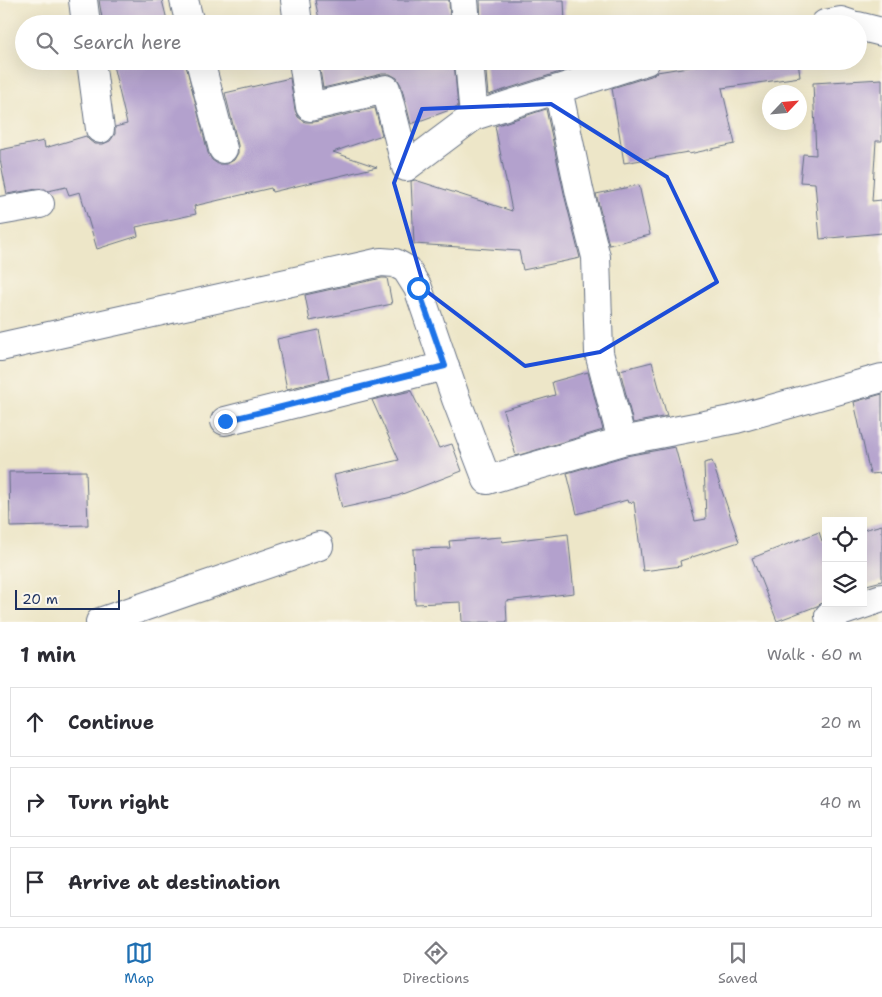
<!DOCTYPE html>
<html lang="en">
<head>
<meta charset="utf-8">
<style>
	:root { --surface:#fff; --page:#f7f7f7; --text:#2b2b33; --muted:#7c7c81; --line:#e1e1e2; --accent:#1f6fb2 }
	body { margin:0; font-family:"Shantell Sans",sans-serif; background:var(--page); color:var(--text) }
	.controls { position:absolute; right:15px; bottom:15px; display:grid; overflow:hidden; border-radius:0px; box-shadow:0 5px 20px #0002 }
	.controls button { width:45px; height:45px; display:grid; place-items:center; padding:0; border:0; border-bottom:1px solid var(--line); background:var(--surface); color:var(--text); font:25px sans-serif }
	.compass { position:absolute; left:762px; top:85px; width:45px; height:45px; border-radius:50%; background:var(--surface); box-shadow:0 5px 20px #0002; rotate:64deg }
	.scale { position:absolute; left:15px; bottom:12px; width:105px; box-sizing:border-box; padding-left:5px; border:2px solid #1b2f5e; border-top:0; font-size:14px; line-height:18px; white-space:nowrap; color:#1b2f5e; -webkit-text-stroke:4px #fbf7ec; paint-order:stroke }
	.stop { position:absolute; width:15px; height:15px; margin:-11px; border:4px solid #1a73e8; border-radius:50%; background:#fff }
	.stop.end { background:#1a73e8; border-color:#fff; box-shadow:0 1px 5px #0008 }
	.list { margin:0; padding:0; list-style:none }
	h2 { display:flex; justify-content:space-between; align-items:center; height:65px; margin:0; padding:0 20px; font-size:21px }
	h2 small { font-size:16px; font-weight:400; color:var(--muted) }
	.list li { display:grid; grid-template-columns:32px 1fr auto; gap:15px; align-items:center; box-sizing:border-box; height:70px; margin:0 10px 10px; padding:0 10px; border:1px solid var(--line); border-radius:0px }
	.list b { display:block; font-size:19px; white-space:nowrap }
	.list em { font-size:16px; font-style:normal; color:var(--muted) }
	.icon { flex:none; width:28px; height:28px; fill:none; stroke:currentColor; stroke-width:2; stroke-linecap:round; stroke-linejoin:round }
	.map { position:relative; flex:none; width:882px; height:622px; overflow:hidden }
	.search { position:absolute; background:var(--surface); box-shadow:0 5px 20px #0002; left:15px; right:15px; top:15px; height:55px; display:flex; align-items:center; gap:12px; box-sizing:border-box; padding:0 18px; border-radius:28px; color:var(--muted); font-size:19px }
	.sheet { height:305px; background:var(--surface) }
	nav { display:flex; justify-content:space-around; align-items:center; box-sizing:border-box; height:70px; border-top:1px solid var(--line); background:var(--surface); font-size:14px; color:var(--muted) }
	nav a { display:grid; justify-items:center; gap:2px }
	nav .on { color:var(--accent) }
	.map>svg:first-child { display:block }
	.building { fill:#b3a1cd }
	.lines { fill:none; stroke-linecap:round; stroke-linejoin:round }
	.minor-casing { stroke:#646f83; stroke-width:30 }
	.minor { stroke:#fff; stroke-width:28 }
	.route { stroke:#1a73e8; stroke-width:6 }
	.marked { fill:none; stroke:#1d4ed8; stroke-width:4; stroke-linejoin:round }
</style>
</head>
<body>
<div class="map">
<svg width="882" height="622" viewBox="0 0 882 622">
	<rect width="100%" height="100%" fill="#fbf7ec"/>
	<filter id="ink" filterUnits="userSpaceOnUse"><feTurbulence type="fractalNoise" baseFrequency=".02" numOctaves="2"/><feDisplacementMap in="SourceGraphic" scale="10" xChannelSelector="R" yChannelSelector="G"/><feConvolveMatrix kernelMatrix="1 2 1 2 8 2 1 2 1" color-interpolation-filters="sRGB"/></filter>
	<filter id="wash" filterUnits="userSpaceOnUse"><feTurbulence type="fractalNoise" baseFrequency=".0096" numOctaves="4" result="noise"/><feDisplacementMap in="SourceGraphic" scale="20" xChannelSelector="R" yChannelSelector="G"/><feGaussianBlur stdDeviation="1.12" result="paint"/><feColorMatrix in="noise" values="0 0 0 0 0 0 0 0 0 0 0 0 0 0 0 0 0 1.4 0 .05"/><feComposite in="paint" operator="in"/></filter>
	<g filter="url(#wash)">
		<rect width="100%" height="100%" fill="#ede6c8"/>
		<g id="blocks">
			<!-- building -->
			<path class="building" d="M99,0H162L168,24L173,22L174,24H103Z
				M315,0H449L450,24H320Z
				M480,0H564L565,24H481Z
				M112,61H185L208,153L212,160L218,164H227L234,160L238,153V145L225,93L290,78L295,110L298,117L305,122H314L375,108L382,135L333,152L377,167L272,192L271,188L194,206L196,214L136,227L138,236L97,249L80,192L69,195L66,187L48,191L45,189H37L7,194L0,159V150L44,141L45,148L86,136L88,139L94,144H103L110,141L115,134V127L127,124Z
				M327,61H454L458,107L411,124L401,85L397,78L390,74H382L323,88L319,64L327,62Z
				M485,61H566V70L488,95Z
				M725,61H798L800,77L722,88L735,144L689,154L688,152L624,163L612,88L651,76L657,72Z
				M882,79V141H876L872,201L882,200V233L820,239L815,183L800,182L803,154L816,155L813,83Z
				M546,109L565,198L580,258L523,270L519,251L414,244L411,181L415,180L512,211L495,126Z
				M639,185L650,235L609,245L596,194Z
				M382,278H387L392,304L310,321L305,295Z
				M319,330L329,379L287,389L277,339Z
				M652,362L667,416L633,423L620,370Z
				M588,372L603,430L516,456L503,410L555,395L552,382Z
				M411,391L439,448L452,444L462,471L397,496L342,508L334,475L399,460L372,400Z
				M882,394V473L870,474L854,402Z
				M675,447L695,521L706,519L704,463L712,461L739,542L680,561L681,566L643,571L634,502L628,503L627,500L577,514L567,473L626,456Z
				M86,471L88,525L10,527L9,472Z
				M882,525V581L863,586V530Z
				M819,532L822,541L826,540V601L817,606L777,621L752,558Z
				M568,534L574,593L506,601L507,622H462L461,602L415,604L413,549L450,548L449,541L501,537L502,542Z"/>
		</g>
	</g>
	<g filter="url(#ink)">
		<use href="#blocks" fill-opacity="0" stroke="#646f83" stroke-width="1"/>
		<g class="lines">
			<defs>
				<path id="minor" d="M83,0L86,24
					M184,0L190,24
					M295,0L298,24
					M464,0L466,24
					M825,24L841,21L850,24
					M858,26L882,32
					M91,61L100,129
					M200,61L223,149
					M303,61L310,107L386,89L406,167L474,116L646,61
					M469,61L474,116
					M558,89L580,194L596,257L599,353L622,441
					M0,211L40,204
					M0,347L381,262L395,263L406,269L418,288L456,399L487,480L622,441L736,419L882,378
					M225,421L445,366
					M829,616L882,598
					M100,622L319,546"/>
			</defs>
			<!-- minor casing -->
			<use href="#minor" class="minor-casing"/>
			<!-- minor -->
			<use href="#minor" class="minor"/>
		</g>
	</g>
	<g class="lines" filter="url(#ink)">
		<!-- route -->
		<path class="route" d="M225,421L445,366L418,288"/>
	</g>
	<!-- marked area -->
	<path class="marked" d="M551,104L667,177L717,282L600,352L525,366L425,290L394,183L422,109Z"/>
</svg>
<div class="controls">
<button><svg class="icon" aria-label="locate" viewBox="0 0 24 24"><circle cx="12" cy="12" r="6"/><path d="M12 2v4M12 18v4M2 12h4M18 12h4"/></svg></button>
<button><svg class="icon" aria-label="layers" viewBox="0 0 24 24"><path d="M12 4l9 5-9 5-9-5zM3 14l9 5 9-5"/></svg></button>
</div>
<svg class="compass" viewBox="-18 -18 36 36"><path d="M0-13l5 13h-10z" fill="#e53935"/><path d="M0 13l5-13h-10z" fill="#7c7c81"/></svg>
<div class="scale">20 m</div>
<div class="stop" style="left:418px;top:288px"></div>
<div class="stop end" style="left:225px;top:421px"></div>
<div class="search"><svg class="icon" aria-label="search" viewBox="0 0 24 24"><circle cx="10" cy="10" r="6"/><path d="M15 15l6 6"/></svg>Search here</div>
</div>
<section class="sheet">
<h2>1 min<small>Walk · 60 m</small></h2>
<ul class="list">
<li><svg class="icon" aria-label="ahead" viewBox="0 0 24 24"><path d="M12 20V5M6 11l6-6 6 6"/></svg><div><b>Continue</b></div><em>20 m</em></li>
<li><svg class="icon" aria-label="right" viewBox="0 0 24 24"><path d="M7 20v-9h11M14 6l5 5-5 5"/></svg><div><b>Turn right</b></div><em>40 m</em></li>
<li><svg class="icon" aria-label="arrive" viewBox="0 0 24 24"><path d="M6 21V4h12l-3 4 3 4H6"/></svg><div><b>Arrive at destination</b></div></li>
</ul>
</section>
<nav>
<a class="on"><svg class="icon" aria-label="map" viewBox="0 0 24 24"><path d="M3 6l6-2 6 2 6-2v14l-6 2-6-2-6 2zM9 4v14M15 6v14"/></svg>Map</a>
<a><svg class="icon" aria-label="directions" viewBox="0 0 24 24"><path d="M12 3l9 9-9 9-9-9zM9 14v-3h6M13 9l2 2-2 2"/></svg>Directions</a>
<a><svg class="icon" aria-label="saved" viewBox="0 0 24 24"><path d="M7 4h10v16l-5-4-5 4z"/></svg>Saved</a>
</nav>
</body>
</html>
